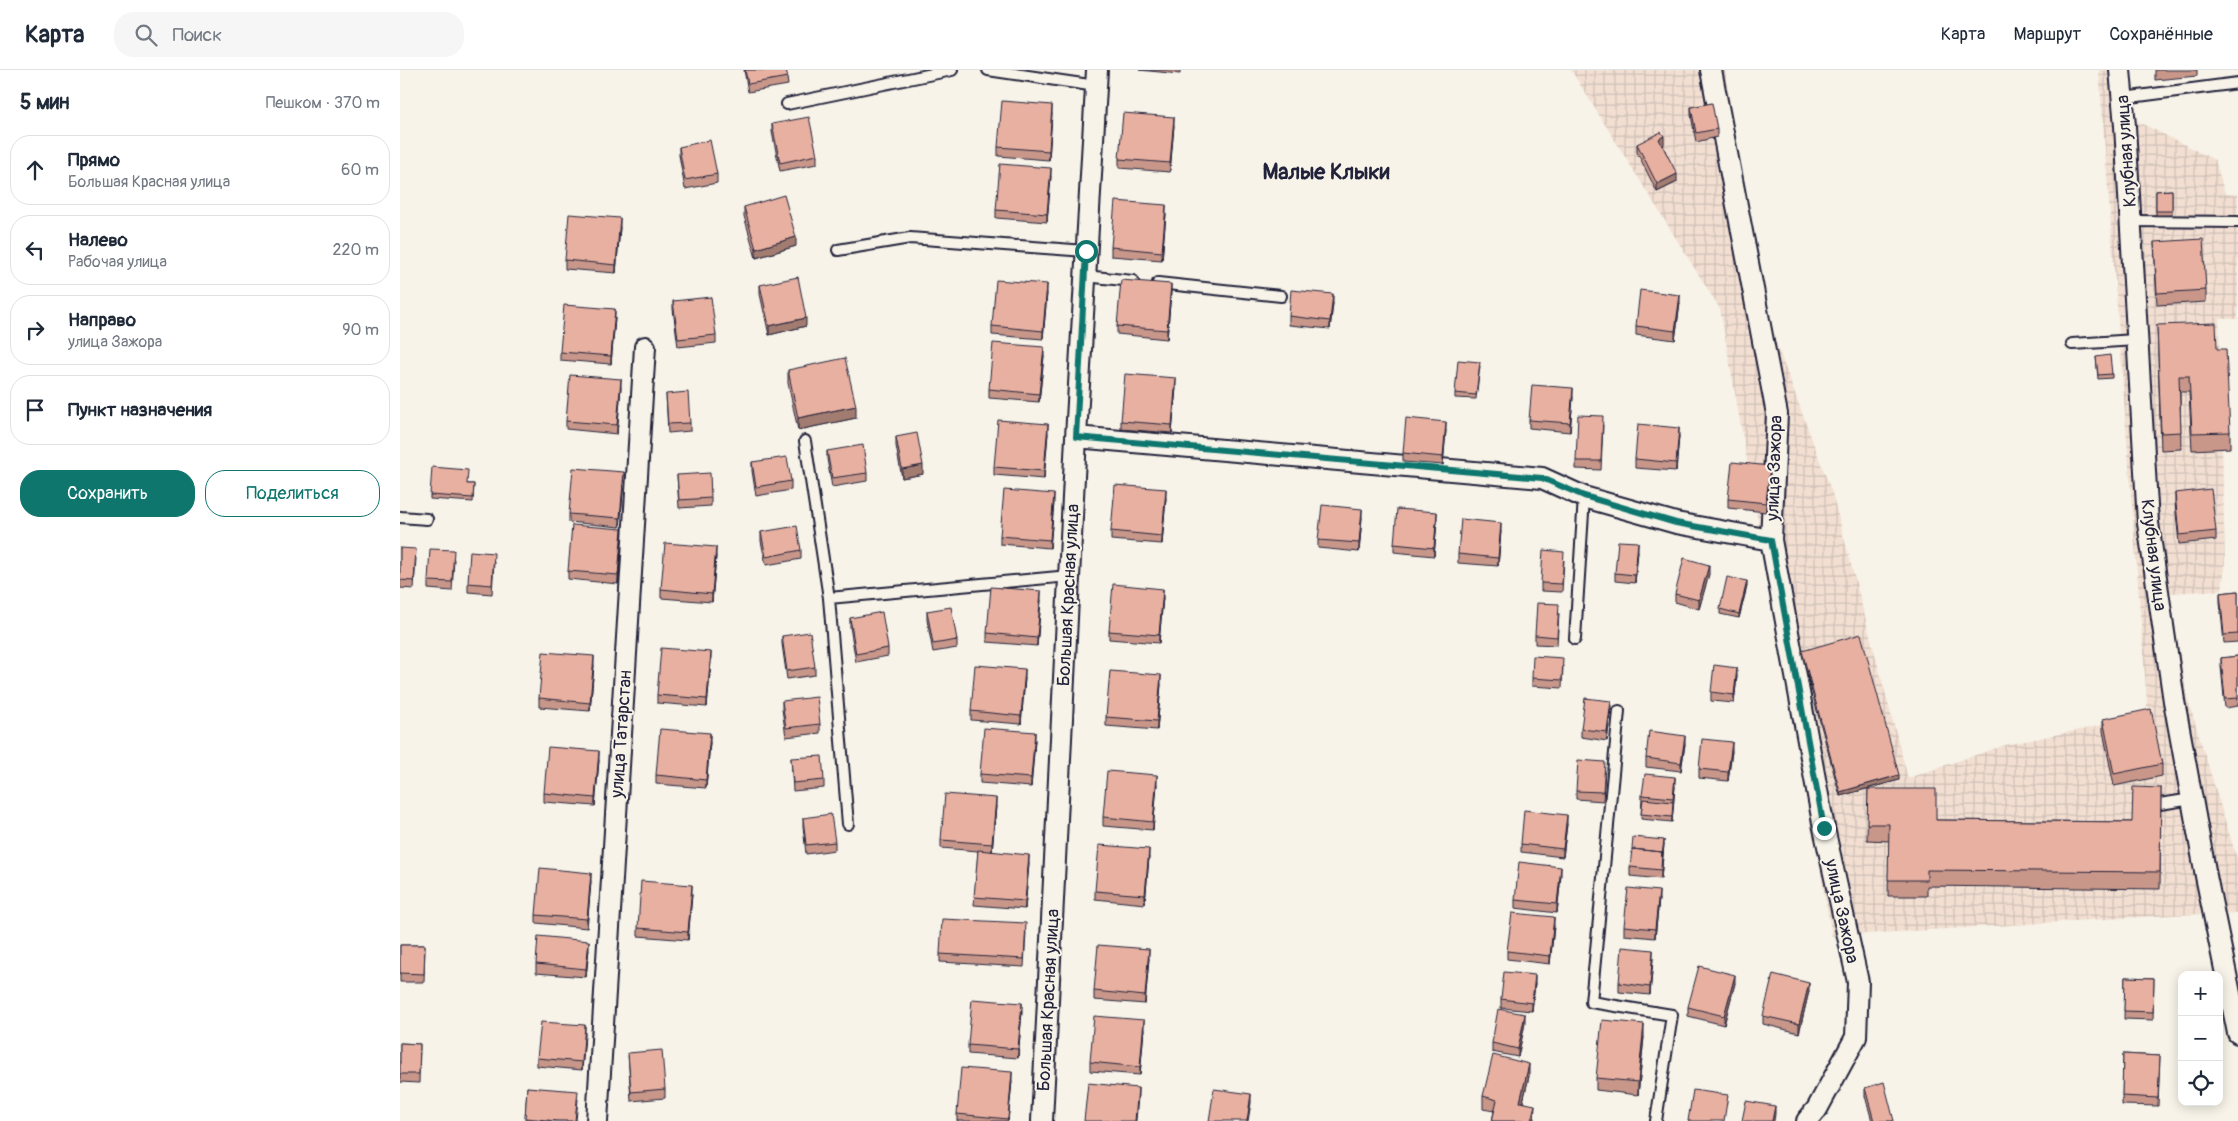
<!DOCTYPE html>
<html lang="ru">
<head>
<meta charset="utf-8">
<style>
	:root { --surface:#fff; --page:#f6f6f7; --text:#1f2937; --muted:#747a83; --line:#e0e1e3; --accent:#0f766e }
	body { margin:0; font-family:Pangolin,sans-serif; background:var(--page); color:var(--text) }
	.controls { position:absolute; right:15px; bottom:15px; display:grid; overflow:hidden; border-radius:10px; box-shadow:0 2px 12px #0003 }
	.controls button { width:45px; height:45px; display:grid; place-items:center; padding:0; border:0; border-bottom:1px solid var(--line); background:var(--surface); color:var(--text); font:25px sans-serif }
	.stop { position:absolute; width:15px; height:15px; margin:-11px; border:4px solid #0f766e; border-radius:50%; background:#fff }
	.stop.end { background:#0f766e; border-color:#fff; box-shadow:0 1px 5px #0008 }
	.list { margin:0; padding:0; list-style:none }
	h2 { display:flex; justify-content:space-between; align-items:center; height:65px; margin:0; padding:0 20px; font-size:21px }
	h2 small { font-size:16px; font-weight:400; color:var(--muted) }
	.list li { display:grid; grid-template-columns:32px 1fr auto; gap:15px; align-items:center; box-sizing:border-box; height:70px; margin:0 10px 10px; padding:0 10px; border:1px solid var(--line); border-radius:20px }
	.list b { display:block; font-size:19px; white-space:nowrap }
	.list p { margin:0; font-size:16px; white-space:nowrap; color:var(--muted) }
	.list em { font-size:16px; font-style:normal; color:var(--muted) }
	.actions { display:flex; gap:10px; padding:15px 20px }
	.actions a { flex:1; padding:11px 0; border:1px solid var(--accent); border-radius:20px; text-align:center; font-size:18px; color:var(--accent) }
	.actions .main { background:var(--accent); color:#fff }
	.icon { flex:none; width:28px; height:28px; fill:none; stroke:currentColor; stroke-width:2; stroke-linecap:round; stroke-linejoin:round }
	.map { position:relative; flex:none; width:1838px; height:1051px; overflow:hidden }
	header { display:flex; align-items:center; gap:30px; box-sizing:border-box; height:70px; padding:0 25px; background:var(--surface); border-bottom:1px solid var(--line) }
	header strong { font-size:24px }
	nav { display:flex; gap:28px; margin-inline-start:auto; font-size:18px }
	.search { width:350px; height:45px; background:var(--page); display:flex; align-items:center; gap:12px; box-sizing:border-box; padding:0 18px; border-radius:20px; color:var(--muted); font-size:19px }
	main { display:flex }
	aside { flex:1; background:var(--surface) }
	.map>svg:first-child { display:block }
	.industrial { fill:url(#industrial-grid) }
	.lines { fill:none; stroke-linecap:round; stroke-linejoin:round }
	.service-casing { stroke:#22223b; stroke-width:14 }
	.minor-casing { stroke:#22223b; stroke-width:24 }
	.service { stroke:#f7f3e8; stroke-width:10 }
	.minor { stroke:#f7f3e8; stroke-width:20 }
	.wall { fill:#c8978a; stroke:#22223b }
	.shaded-wall { fill:#a27b70; stroke:#22223b }
	.building { fill:#e8b0a0; stroke:#22223b }
	.route { stroke:#0f766e; stroke-width:6 }
	.labels { text-anchor:middle; stroke-width:4; stroke-linejoin:round; paint-order:stroke }
	.street-label { font-size:18px; fill:#22223b; stroke:#f7f3e8 }
	.district-label { font-size:22px; font-weight:bold; fill:#22223b; stroke:#f7f3e8 }
</style>
</head>
<body>
<header>
<strong>Карта</strong>
<div class="search"><svg class="icon" aria-label="search" viewBox="0 0 24 24"><circle cx="10" cy="10" r="6"/><path d="M15 15l6 6"/></svg>Поиск</div>
<nav><a>Карта</a><a>Маршрут</a><a>Сохранённые</a></nav>
</header>
<main>
<aside>
<h2>5 мин<small>Пешком · 370 m</small></h2>
<ul class="list">
<li><svg class="icon" aria-label="ahead" viewBox="0 0 24 24"><path d="M12 20V5M6 11l6-6 6 6"/></svg><div><b>Прямо</b><p>Большая Красная улица</p></div><em>60 m</em></li>
<li><svg class="icon" aria-label="left" viewBox="0 0 24 24"><path d="M17 20v-9H6M10 6l-5 5 5 5"/></svg><div><b>Налево</b><p>Рабочая улица</p></div><em>220 m</em></li>
<li><svg class="icon" aria-label="right" viewBox="0 0 24 24"><path d="M7 20v-9h11M14 6l5 5-5 5"/></svg><div><b>Направо</b><p>улица Зажора</p></div><em>90 m</em></li>
<li><svg class="icon" aria-label="arrive" viewBox="0 0 24 24"><path d="M6 21V4h12l-3 4 3 4H6"/></svg><div><b>Пункт назначения</b></div></li>
</ul>
<div class="actions"><a class="main">Сохранить</a><a>Поделиться</a></div>
</aside>
<div class="map">
<svg width="1838" height="1051" viewBox="0 0 1838 1051">
	<defs>
		<pattern id="industrial-grid" width="8" height="8" patternUnits="userSpaceOnUse" patternTransform="scale(1.25)"><rect width="8" height="8" fill="#f2dfd2"/><path d="M0 4h8M4 0v8" fill="none" stroke="#cfbfb5"/></pattern>
	</defs>
	<rect width="100%" height="100%" fill="#f7f3e8"/>
	<filter id="ink" filterUnits="userSpaceOnUse"><feTurbulence type="fractalNoise" baseFrequency=".02" numOctaves="2"/><feDisplacementMap in="SourceGraphic" scale="10" xChannelSelector="R" yChannelSelector="G"/><feConvolveMatrix kernelMatrix="1 2 1 2 8 2 1 2 1" color-interpolation-filters="sRGB"/></filter>
	<g filter="url(#ink)">
		<!-- industrial -->
		<path class="industrial" d="M1171,0H1325L1361,233L1432,423L1508,708L1605,675L1748,646L1699,0H1711L1717,41L1815,90L1825,124L1838,125V249H1819L1825,495L1822,520L1770,523L1787,627L1838,792V843L1772,845L1432,866L1320,239Z"/>
		<g class="lines">
			<defs>
				<path id="service" d="M588,0L696,16
					M1723,28L1838,13
					M387,34L552,0
					M1730,151L1838,152
					M438,180L510,168L686,181
					M685,206L733,211
					M758,213L881,226
					M1672,274L1736,270
					M405,371L429,528L448,754
					M0,447L27,449
					M429,528L669,506
					M1175,569L1184,427
					M1219,641L1191,932L1272,945L1256,1051
					M1760,734L1792,729"/>
				<path id="minor" d="M1311,0L1377,344L1371,470L1424,758L1458,912L1456,967L1417,1039L1407,1051
					M1720,0L1725,56L1748,453L1774,631L1806,806L1838,963
					M676,367L1142,408L1184,427L1276,453L1371,470
					M197,1051L245,277
					M642,1051L676,367L697,0"/>
			</defs>
			<!-- service casing -->
			<use href="#service" class="service-casing"/>
			<!-- minor casing -->
			<use href="#minor" class="minor-casing"/>
			<!-- service -->
			<use href="#service" class="service"/>
			<!-- minor -->
			<use href="#minor" class="minor"/>
		</g>
		<!-- wall -->
		<path class="wall" d="M344,0H386L388,15L348,22Z
			M739,0H780V4Z
			M1755,0H1797V6L1755,10Z
			M1291,37L1317,59V67L1296,72L1291,45Z
			M652,43L649,90L598,86V77Z
			M372,54L417,85V94L380,101L372,62Z
			M774,55L770,102L719,98V89Z
			M1237,74L1264,75H1263L1277,112L1257,122L1237,82Z
			M279,77L317,104V113L285,119L279,85Z
			M651,106L647,152L596,148V140Z
			M1772,120V145H1756V121Z
			M344,137L396,176L356,188L344,146Z
			M766,144L762,190L711,186V177Z
			M220,157L216,203L165,199V190Z
			M1754,172L1806,220V232L1757,235Z
			M360,215L406,256L369,265L360,224Z
			M771,222L767,269L717,264V256Z
			M647,223L643,269L592,265V256Z
			M273,231L316,265V273L278,277L273,239Z
			M933,233L930,259L889,255V246Z
			M1280,233L1275,270L1236,265V256Z
			M215,248L211,294L160,290V282Z
			M1757,255L1817,279L1830,362V378L1792,380L1789,322H1780L1781,379L1761,380Z
			M644,286L639,332L589,328V319Z
			M1696,287L1712,304V308L1698,309Z
			M1080,296L1076,329L1055,328V323Z
			M388,300L456,348L398,360L388,313Z
			M221,317L217,364L166,359V351Z
			M776,317L772,363L721,359V351Z
			M266,324L290,353V361L268,363Z
			M1173,327L1170,362L1129,358V350Z
			M1203,355L1201,400L1176,399V391Z
			M1046,360L1043,395L1003,392V383Z
			M648,363L644,409L594,405V397Z
			M1279,366L1276,401L1235,398V389Z
			M496,367L523,404L502,408L496,376Z
			M427,381L467,403V411L432,417L427,389Z
			M352,392L391,411V420L356,426L352,401Z
			M1370,404L1366,442L1328,438V429Z
			M277,405L311,428V436L279,438Z
			M224,410L220,457L169,452V444Z
			M67,414H74L73,432L30,429V425Z
			M1775,423L1816,461V470L1779,474L1775,432Z
			M766,428L762,474L711,470V461Z
			M654,432L650,478L600,474V466Z
			M962,447L959,482L918,478V470Z
			M1037,451L1034,486L994,482V474Z
			M1101,461L1098,496L1058,493V484Z
			M361,462L401,480V489L366,495L361,471Z
			M222,467L218,514L168,509V501Z
			M0,478L16,488L14,519L0,518Z
			M1238,481L1235,513L1215,511V503Z
			M316,486L312,532L261,528V519Z
			M54,489L52,521L28,519V511Z
			M1164,490L1162,522L1141,521V513Z
			M94,492L92,524L68,522V513Z
			M1309,504L1299,539L1275,532V524Z
			M1347,516L1339,548L1320,544V539Z
			M1838,521V572L1824,573L1820,532V523Z
			M763,527L759,573L709,569V561Z
			M641,530L637,576L587,572V563Z
			M527,541L557,570V578L533,582L527,550Z
			M1159,543L1157,575L1135,574V565Z
			M450,548L488,578V586L456,592L450,557Z
			M382,566L415,597V605L387,609L382,574Z
			M1402,581L1499,710L1440,726L1402,585Z
			M1838,586V636L1825,638L1821,596V588Z
			M311,591L307,637L257,633V625Z
			M194,595L190,641L139,637V628Z
			M1163,596L1162,618L1132,616V608Z
			M1337,606L1334,633L1311,631V622Z
			M625,608L621,654L571,650V641Z
			M761,614L757,660L706,656V647Z
			M382,631L420,654V663L386,667L382,639Z
			M1211,640L1207,671L1181,667V659Z
			M1703,649L1762,694V706L1714,716L1703,661Z
			M635,670L631,717L580,713V704Z
			M310,672L306,718L256,714V705Z
			M1285,674L1281,701L1246,697V688Z
			M1332,681L1328,711L1299,708V699Z
			M391,688L424,710V718L393,721Z
			M199,690L195,736L144,732V723Z
			M1205,700L1203,731L1176,729V721Z
			M757,714L753,760L703,756V747Z
			M1275,716L1272,752L1241,749L1242,725Z
			M1761,718L1760,819L1527,816V826H1488L1489,771L1467,770L1468,719L1536,750L1732,752Z
			M596,736L592,781L629,793L625,839L574,835L578,781L541,778V770Z
			M403,748L435,772V780L406,784L403,756Z
			M1167,754L1163,787L1121,782V774Z
			M1264,774L1261,809L1230,806V797Z
			M749,787L745,834L695,829V821Z
			M1161,805L1157,843L1115,838V830Z
			M191,811L187,858L136,853V845Z
			M292,824L288,870L238,866V858Z
			M1259,829L1255,868L1224,865V856Z
			M1154,856L1150,894L1107,889V881Z
			M626,862L624,897L540,892V884Z
			M0,875H25L24,912H0Z
			M189,879L186,907L136,903V894Z
			M749,888L745,934L694,930V921Z
			M1253,888L1250,925L1219,922V913Z
			M1725,907L1754,908L1753,950L1724,949Z
			M1135,913L1132,941L1101,938V929Z
			M1335,913L1324,955L1288,946V937Z
			M1409,921L1399,963L1363,954V946Z
			M622,941L618,988L568,984V975Z
			M1125,953L1118,987L1092,982V973Z
			M744,959L740,1005L690,1001V992Z
			M185,964L182,1000L137,996V988Z
			M1244,967L1238,1025L1196,1020V1008Z
			M0,973L20,974L19,1013L0,1012Z
			M228,983L265,1019V1028L231,1031Z
			M1723,984L1760,986L1758,1036L1722,1035Z
			M1129,1006L1123,1032L1135,1048L1134,1051H1092L1094,1041L1083,1039V1026Z
			M612,1011L608,1051H557V1044Z
			M127,1017L178,1029L176,1051H125Z
			M1465,1018L1494,1051H1472L1465,1026Z"/>
		<!-- shaded-wall -->
		<path class="shaded-wall" d="M652,35V43L649,90V81Z
			M774,47V55L770,102V93Z
			M1264,66V75L1259,77V69Z
			M651,98V106L647,152V144Z
			M1277,104V112L1257,122V114Z
			M766,135V144L762,190V182Z
			M220,148V157L216,203V195Z
			M396,167V176L356,188V179Z
			M647,214V223L643,269V261Z
			M771,214V222L767,269V260Z
			M933,224V233L930,259V251Z
			M1280,225V233L1275,270V261Z
			M215,239V248L211,294V286Z
			M406,248V256L369,265V256Z
			M644,277V286L639,332V324Z
			M776,308V317L772,363V355Z
			M221,309V317L217,364V355Z
			M1173,318V327L1170,362V353Z
			M456,336V348L398,360V348Z
			M1046,352V360L1043,395V387Z
			M648,354V363L644,409V401Z
			M1279,358V366L1276,401V393Z
			M523,395V404L502,408V399Z
			M1370,396V404L1366,442V433Z
			M224,402V410L220,457V448Z
			M766,419V428L762,474V466Z
			M654,424V432L650,478V470Z
			M962,439V447L959,482V473Z
			M1037,442V451L1034,486V478Z
			M1101,453V461L1098,496V488Z
			M222,459V467L218,514V505Z
			M1238,472V481L1235,513V505Z
			M316,477V486L312,532V524Z
			M1309,495V504L1299,539V530Z
			M1347,511V516L1339,548V544Z
			M763,519V527L759,573V565Z
			M641,521V530L637,576V568Z
			M311,582V591L307,637V629Z
			M194,586V595L190,641V633Z
			M1337,598V606L1334,633V625Z
			M625,599V608L621,654V646Z
			M761,605V614L757,660V651Z
			M1211,631V640L1207,671V662Z
			M635,662V670L631,717V708Z
			M310,663V672L306,718V710Z
			M1285,666V674L1281,701V693Z
			M1332,672V681L1328,711V702Z
			M199,681V690L195,736V728Z
			M757,705V714L753,760V752Z
			M1499,705V710L1440,726V722Z
			M1275,707V716L1272,752L1273,728Z
			M596,728V736L592,782V774Z
			M1167,745V754L1163,787V779Z
			M1264,770V774L1261,809V800Z
			M749,779V787L745,834V825Z
			M629,785V793L625,839V831Z
			M1161,797V805L1157,843V834Z
			M191,803V811L187,858V849Z
			M292,815V824L288,870V862Z
			M1259,821V829L1255,868V859Z
			M1154,847V856L1150,894V886Z
			M189,871V879L186,907V899Z
			M749,879V888L745,934V926Z
			M1253,880V888L1250,925V917Z
			M1135,905V913L1132,941V933Z
			M1335,905V913L1324,955V946Z
			M1409,913V921L1399,963V954Z
			M622,933V941L618,988V979Z
			M1125,944V953L1118,987V979Z
			M744,950V959L740,1005V997Z
			M1244,954V967L1238,1025V1012Z
			M185,955V964L182,1000V992Z
			M1129,994V1006L1120,1044V1032Z
			M612,1002V1011L608,1051V1049Z
			M738,1018V1026L736,1051H735Z
			M851,1024V1033L848,1051H847Z
			M1135,1035L1134,1051H1131Z
			M1375,1036V1044L1374,1051H1372Z"/>
		<!-- building -->
		<path class="building" d="M345,0H386L388,7L348,14Z
			M602,31L652,35L649,81L598,77Z
			M1312,33L1317,59L1296,63L1291,37Z
			M723,43L774,47L770,93L719,89Z
			M409,47L417,85L380,93L372,54Z
			M1261,62L1264,66L1259,69L1277,104L1257,114L1237,74Z
			M310,70L317,104L285,110L279,77Z
			M600,94L651,98L647,144L596,140Z
			M1772,120V141H1756V121Z
			M384,125L396,167L356,179L344,137Z
			M715,131L766,135L762,182L711,177Z
			M169,144L220,148L216,195L165,190Z
			M1803,169L1806,220L1757,223L1754,172Z
			M398,207L406,248L369,256L360,215Z
			M596,210L647,214L643,261L592,256Z
			M721,210L771,214L767,260L717,256Z
			M891,220L933,224L930,251L889,246Z
			M1240,220L1280,225L1275,261L1236,256Z
			M311,227L316,265L278,269L273,231Z
			M164,235L215,239L211,286L160,282Z
			M1816,253L1817,279H1826L1830,362L1792,363L1789,306H1779L1781,362L1761,363L1757,255Z
			M593,273L644,277L639,324L589,319Z
			M1710,285L1712,304L1698,305L1696,287Z
			M445,288L456,336L398,348L388,300Z
			M1058,290L1080,292L1076,325L1055,323Z
			M725,304L776,308L772,355L721,351Z
			M170,305L221,309L217,355L166,351Z
			M1132,315L1173,318L1170,353L1129,350Z
			M288,322L290,353L268,354L266,324Z
			M1178,345L1203,346L1201,391H1176Z
			M1006,348L1046,352L1043,387L1003,383Z
			M598,350L648,354L644,401L594,397Z
			M1238,354L1279,358L1276,393L1235,389Z
			M517,363L523,395L502,399L496,367Z
			M463,375L467,403L432,408L427,381Z
			M387,387L391,411L356,417L352,392Z
			M1332,392L1370,396L1366,433L1328,429Z
			M32,397L68,400L67,414H74L73,428L30,425Z
			M173,398L224,402L220,448L169,444Z
			M310,403L311,428L279,430L277,405Z
			M715,415L766,419L762,466L711,461Z
			M1811,419L1816,461L1779,465L1775,423Z
			M604,420L654,424L650,470L600,466Z
			M922,435L962,439L959,473L918,470Z
			M997,439L1037,442L1034,478L994,474Z
			M1061,449L1101,453L1098,488L1058,484Z
			M172,455L222,459L218,505L168,501Z
			M397,456L401,480L366,487L361,462Z
			M1218,471L1238,472L1235,505L1215,503Z
			M265,473L316,477L312,524L261,519Z
			M0,478L16,479L14,511L0,510Z
			M30,479L54,480L52,512L28,511Z
			M1143,480L1164,482L1162,514L1141,513Z
			M70,481L94,483L92,515L68,513Z
			M1284,488L1309,495L1299,530L1275,524Z
			M1327,507L1347,511L1339,544L1320,539Z
			M713,514L763,519L759,565L709,561Z
			M591,517L641,521L637,568L587,563Z
			M1838,521V564L1824,565L1820,523Z
			M1137,533L1159,534L1157,567L1135,565Z
			M551,537L557,570L533,574L527,541Z
			M482,542L488,578L456,584L450,548Z
			M410,562L415,597L387,601L382,566Z
			M1461,564L1499,705L1440,722L1402,581Z
			M261,578L311,582L307,629L257,625Z
			M143,582L194,586L190,633L139,628Z
			M1133,586L1163,588L1162,610L1132,608Z
			M1838,586V628L1825,629L1821,588Z
			M575,595L625,599L621,646L571,641Z
			M1314,595L1337,598L1334,625L1311,622Z
			M710,601L761,605L757,651L706,647Z
			M417,627L420,654L386,658L382,631Z
			M1185,628L1211,631L1207,662L1181,659Z
			M1751,639L1762,694L1714,704L1703,649Z
			M584,658L635,662L631,708L580,704Z
			M260,659L310,663L306,710L256,705Z
			M1249,661L1285,666L1281,693L1246,688Z
			M1302,669L1332,672L1328,702L1299,699Z
			M148,677L199,681L195,728L144,723Z
			M422,686L424,710L393,713L391,688Z
			M1178,690L1205,692L1203,722L1176,721Z
			M707,701L757,705L753,752L703,747Z
			M1245,704L1275,707L1273,728L1242,725Z
			M1733,717L1761,718L1760,802L1527,800V810H1488L1489,754H1467L1468,719H1536V750L1732,752Z
			M545,724L596,728L592,774L541,770Z
			M1243,729L1273,732L1272,747L1241,744Z
			M1124,740L1167,745L1163,779L1121,774Z
			M431,744L435,772L406,775L403,748Z
			M1233,767L1264,770L1262,786V782L1232,779Z
			M699,775L749,779L745,825L695,821Z
			M1232,779L1262,782L1261,800L1230,797Z
			M578,780L629,785L625,831L574,827Z
			M1119,792L1161,797L1157,834L1115,830Z
			M140,798L191,803L187,849L136,845Z
			M241,811L292,815L288,862L238,858Z
			M1228,818L1259,821L1255,859L1224,856Z
			M1112,843L1154,847L1150,886L1107,881Z
			M542,849L626,853L624,889L540,884Z
			M138,866L189,871L186,899L136,894Z
			M0,875H25L24,904L0,903Z
			M698,875L749,879L745,926L694,921Z
			M1222,877L1253,880L1250,917L1219,913Z
			M1299,896L1335,905L1324,946L1288,937Z
			M1104,902L1135,905L1132,933L1101,929Z
			M1373,904L1409,913L1399,954L1363,946Z
			M1725,907L1754,908L1753,942L1724,941Z
			M572,929L622,933L618,979L568,975Z
			M1098,939L1125,944L1118,979L1092,973Z
			M694,946L744,950L740,997L690,992Z
			M1202,950L1244,954L1238,1012L1196,1008Z
			M141,952L185,955L182,992L137,988Z
			M0,973L20,974L19,1004H0Z
			M262,980L265,1019L231,1022L228,983Z
			M1723,984L1760,986L1758,1028L1722,1026Z
			M1093,985L1129,994L1120,1032L1135,1035L1131,1051H1092L1097,1030L1083,1026Z
			M561,998L612,1002L608,1049L557,1044Z
			M1484,1012L1494,1051H1474L1465,1018Z
			M688,1013L738,1018L735,1051H684Z
			M127,1017L178,1021L175,1051H157L125,1048Z
			M814,1019L851,1024L847,1051H809Z
			M1293,1020L1328,1025L1324,1051H1288Z
			M1346,1031L1375,1036L1372,1051H1342Z"/>
	</g>
	<g class="lines" filter="url(#ink)">
		<!-- route -->
		<path class="route" d="M686,181L676,367L1142,408L1184,426L1276,453L1371,470L1424,758"/>
	</g>
	<g class="labels">
		<!-- street labels -->
		<g class="street-label">
			<text transform="translate(1726 81) rotate(-94)" y="6">Клубная улица</text>
			<text transform="translate(1374 398) rotate(-88)" y="6">улица Зажора</text>
			<text transform="translate(1754 485) rotate(83)" y="6">Клубная улица</text>
			<text transform="translate(668 525) rotate(-87)" y="6">Большая Красная улица</text>
			<text transform="translate(221 664) rotate(-86)" y="6">улица Татарстан</text>
			<text transform="translate(1442 841) rotate(78)" y="6">улица Зажора</text>
			<text transform="translate(648 930) rotate(-87)" y="6">Большая Красная улица</text>
		</g>
		<!-- district labels -->
		<g class="district-label">
			<text x="926" y="109">Малые Клыки</text>
		</g>
	</g>
</svg>
<div class="controls">
<button>+</button>
<button>−</button>
<button><svg class="icon" aria-label="locate" viewBox="0 0 24 24"><circle cx="12" cy="12" r="6"/><path d="M12 2v4M12 18v4M2 12h4M18 12h4"/></svg></button>
</div>
<div class="stop" style="left:686px;top:181px"></div>
<div class="stop end" style="left:1424px;top:758px"></div>
</div>
</main>
</body>
</html>
